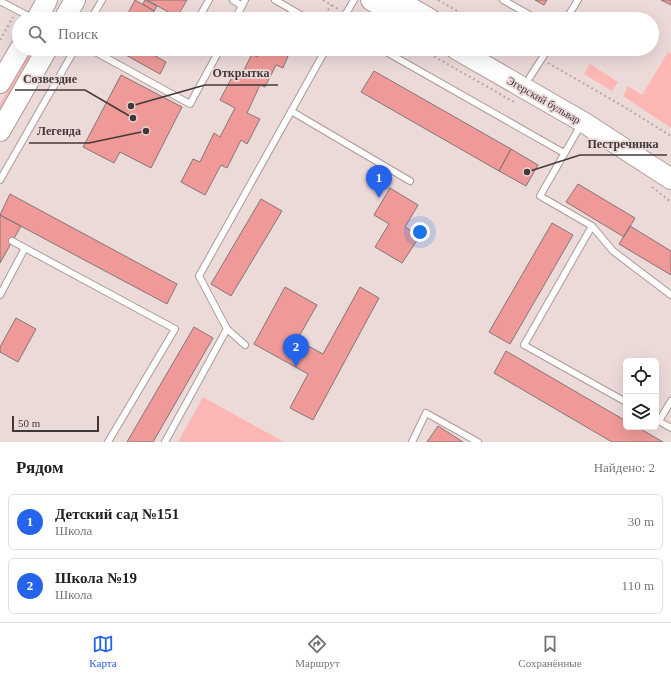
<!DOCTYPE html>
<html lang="ru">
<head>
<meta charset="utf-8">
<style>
	:root { --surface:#fff; --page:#f2f2f2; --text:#222; --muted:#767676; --line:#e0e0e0; --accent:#2563eb }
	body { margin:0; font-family:Georgia,serif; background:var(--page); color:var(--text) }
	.controls { position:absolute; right:12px; bottom:12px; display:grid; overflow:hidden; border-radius:6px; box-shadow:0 4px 16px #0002 }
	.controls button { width:36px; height:36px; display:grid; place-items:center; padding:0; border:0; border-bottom:1px solid var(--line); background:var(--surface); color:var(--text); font:20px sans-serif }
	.scale { position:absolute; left:12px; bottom:10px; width:87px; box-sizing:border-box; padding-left:4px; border:2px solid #413939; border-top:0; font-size:11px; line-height:14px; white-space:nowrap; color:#413939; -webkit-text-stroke:3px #ecdad9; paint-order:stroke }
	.you { position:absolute; left:420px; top:232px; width:14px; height:14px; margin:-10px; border:3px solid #fff; border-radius:50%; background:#1a73e8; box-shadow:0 0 0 6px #1a73e833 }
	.badge { display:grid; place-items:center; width:26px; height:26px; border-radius:50%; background:var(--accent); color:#fff; font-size:13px; font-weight:700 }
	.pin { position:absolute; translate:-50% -33px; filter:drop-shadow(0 1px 2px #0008) }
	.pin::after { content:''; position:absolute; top:21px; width:14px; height:12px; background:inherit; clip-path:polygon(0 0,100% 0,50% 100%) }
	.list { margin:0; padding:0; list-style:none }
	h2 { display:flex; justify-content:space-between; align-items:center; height:52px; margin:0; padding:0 16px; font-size:17px }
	h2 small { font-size:13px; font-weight:400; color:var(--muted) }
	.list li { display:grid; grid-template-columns:26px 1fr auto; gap:12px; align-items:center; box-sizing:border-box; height:56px; margin:0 8px 8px; padding:0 8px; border:1px solid var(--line); border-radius:6px }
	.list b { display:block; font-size:15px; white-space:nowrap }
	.list p { margin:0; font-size:13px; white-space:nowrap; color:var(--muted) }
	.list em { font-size:13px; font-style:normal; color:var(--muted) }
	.icon { flex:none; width:22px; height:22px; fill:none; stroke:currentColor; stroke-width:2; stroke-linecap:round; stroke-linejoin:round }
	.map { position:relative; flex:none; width:671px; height:442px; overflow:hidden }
	.search { position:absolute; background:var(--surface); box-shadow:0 4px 16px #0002; left:12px; right:12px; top:12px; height:44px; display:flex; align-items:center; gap:10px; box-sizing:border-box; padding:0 14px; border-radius:22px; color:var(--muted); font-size:15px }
	.sheet { height:180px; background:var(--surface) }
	nav { display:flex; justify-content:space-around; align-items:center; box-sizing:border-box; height:56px; border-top:1px solid var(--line); background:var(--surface); font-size:11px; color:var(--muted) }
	nav a { display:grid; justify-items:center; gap:2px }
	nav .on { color:var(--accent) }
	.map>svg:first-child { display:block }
	.green { fill:#fdb8b6 }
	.building { fill:#ef9a98; stroke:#857574 }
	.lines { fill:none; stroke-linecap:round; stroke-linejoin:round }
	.service-casing { stroke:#ac9a99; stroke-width:8 }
	.primary-casing { stroke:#ac9a99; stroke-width:22 }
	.path { stroke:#b6a7a6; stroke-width:2; stroke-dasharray:2 3; stroke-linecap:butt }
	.service { stroke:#fff; stroke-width:6 }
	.primary { stroke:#fff; stroke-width:20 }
	.labels { text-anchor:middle; stroke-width:3.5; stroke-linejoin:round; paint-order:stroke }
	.street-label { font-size:11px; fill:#413939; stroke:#ecdad9 }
	.leader { fill:none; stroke:#413939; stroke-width:1.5 }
	.callout-dot { fill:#413939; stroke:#ecdad9; stroke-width:1.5 }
	.callout-label { font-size:12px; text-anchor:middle; font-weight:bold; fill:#413939; stroke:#ecdad9; stroke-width:3.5; stroke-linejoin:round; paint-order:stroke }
</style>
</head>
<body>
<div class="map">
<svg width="671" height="442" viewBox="0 0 671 442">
	<rect width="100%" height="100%" fill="#ecdad9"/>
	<!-- green -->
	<path class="green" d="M31,49H38L0,115V104Z
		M668,52L671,54V128L623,96L628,86L642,95Z
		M590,64L618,82L612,91L584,74Z
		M203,397L284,442H178Z"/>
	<!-- building -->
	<path class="building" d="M135,0L154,11L149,19H125Z
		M145,0L157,6L154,11L143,4Z
		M147,0H187L177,17Z
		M535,0H547L544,5Z
		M661,0H671V5Z
		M115,49H143L166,62L160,74Z
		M261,49H291L283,68L276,65L265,87L260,85L247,113L260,119L247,144L241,140L227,168L221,165L205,195L181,182L193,159L200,162L214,133L220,137L235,108L220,100L232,77L239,80L252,54L257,57Z
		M352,49H362L359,54Z
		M374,71L511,149L499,171L361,92Z
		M121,75L182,107L151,168L120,152L114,163L83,147Z
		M511,149L538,165L526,186L499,171Z
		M578,184L635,218L624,237L566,202Z
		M390,188L418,205L405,227L420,236L402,263L375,247L389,224L374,215Z
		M10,194L177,284L167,304L0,215Z
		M261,199L282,211L231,296L211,284Z
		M0,215L21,226L0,263Z
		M552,223L573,235L510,344L489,332Z
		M630,226L671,251V275L619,244Z
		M285,287L317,305L297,340L323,354L360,287L379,298L313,420L290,408L308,374L254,344Z
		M16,318L36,329L18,362L0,352V347Z
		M194,327L213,338L153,442H127Z
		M506,351L626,421V427H637L663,442H612L494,373Z
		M438,426L463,442H427Z"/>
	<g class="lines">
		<defs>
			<path id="service" d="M233,0L242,6
				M275,0L308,19
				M503,0L537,19
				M0,1L34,19
				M201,14L209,0
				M345,14L352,19
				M91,19L102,0
				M235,19L245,0
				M343,19L354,0
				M566,19L578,0
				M90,49L190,104L220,49
				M381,49L564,153
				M530,77L548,49
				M291,111L410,181
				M582,123L540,196L592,226L613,251L671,295
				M0,180L75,49
				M592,226L524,345L626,402
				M12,241L175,329L108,442
				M0,295L25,248
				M245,345L227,329L199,276L326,49
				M657,420L671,428
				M659,421L671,401
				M165,442L227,329
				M412,442L426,413L478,442"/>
			<path id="primary" d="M371,0L404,19
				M397,0L430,19
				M37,19L47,0
				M64,19L75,0
				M456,49L583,122L671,179
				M0,83L20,49
				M0,131L47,49"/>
		</defs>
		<!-- service casing -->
		<use href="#service" class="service-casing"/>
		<!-- primary casing -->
		<use href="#primary" class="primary-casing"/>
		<!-- path -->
		<path class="path" d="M323,0L338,9
			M438,0L471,19
			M323,19L331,5
			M0,40L13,17
			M421,49L514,102
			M523,49L534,55
			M548,63L621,105L671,136
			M652,187L671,202"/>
		<!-- service -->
		<use href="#service" class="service"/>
		<!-- primary -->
		<use href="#primary" class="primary"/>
	</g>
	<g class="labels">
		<!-- street labels -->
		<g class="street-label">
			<text transform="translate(544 100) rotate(30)" y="4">Эгерский бульвар</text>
		</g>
	</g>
	<!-- callouts -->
	<path class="leader" d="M131 106L205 85H278M133 118L85 90H15M146 131L89 143H29M527 172L580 155H667"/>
	<g class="callout-dot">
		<circle cx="131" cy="106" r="4"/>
		<circle cx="133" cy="118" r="4"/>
		<circle cx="146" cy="131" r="4"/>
		<circle cx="527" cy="172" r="4"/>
	</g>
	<g class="callout-label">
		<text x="241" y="77">Открытка</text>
		<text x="50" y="83">Созвездие</text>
		<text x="59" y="135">Легенда</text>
		<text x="623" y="148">Пестречинка</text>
	</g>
</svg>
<div class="controls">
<button><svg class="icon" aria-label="locate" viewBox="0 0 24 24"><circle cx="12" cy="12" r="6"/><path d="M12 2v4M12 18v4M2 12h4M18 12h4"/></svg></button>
<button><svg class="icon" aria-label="layers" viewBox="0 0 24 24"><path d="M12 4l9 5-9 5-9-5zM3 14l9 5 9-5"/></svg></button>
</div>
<div class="scale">50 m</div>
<div class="you"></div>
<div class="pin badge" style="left:379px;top:198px">1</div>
<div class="pin badge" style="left:296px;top:367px">2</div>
<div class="search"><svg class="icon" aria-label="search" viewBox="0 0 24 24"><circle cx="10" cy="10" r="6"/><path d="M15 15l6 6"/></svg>Поиск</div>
</div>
<section class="sheet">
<h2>Рядом<small>Найдено: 2</small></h2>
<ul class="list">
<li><span class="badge">1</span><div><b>Детский сад №151</b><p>Школа</p></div><em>30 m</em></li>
<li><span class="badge">2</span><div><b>Школа №19</b><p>Школа</p></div><em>110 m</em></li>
</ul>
</section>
<nav>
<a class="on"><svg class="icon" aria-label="map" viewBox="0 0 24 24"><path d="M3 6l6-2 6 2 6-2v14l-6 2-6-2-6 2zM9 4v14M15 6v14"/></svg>Карта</a>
<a><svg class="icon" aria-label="directions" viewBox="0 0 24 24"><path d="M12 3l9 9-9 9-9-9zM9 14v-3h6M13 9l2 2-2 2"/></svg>Маршрут</a>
<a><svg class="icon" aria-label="saved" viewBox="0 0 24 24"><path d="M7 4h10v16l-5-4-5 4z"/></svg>Сохранённые</a>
</nav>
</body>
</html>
